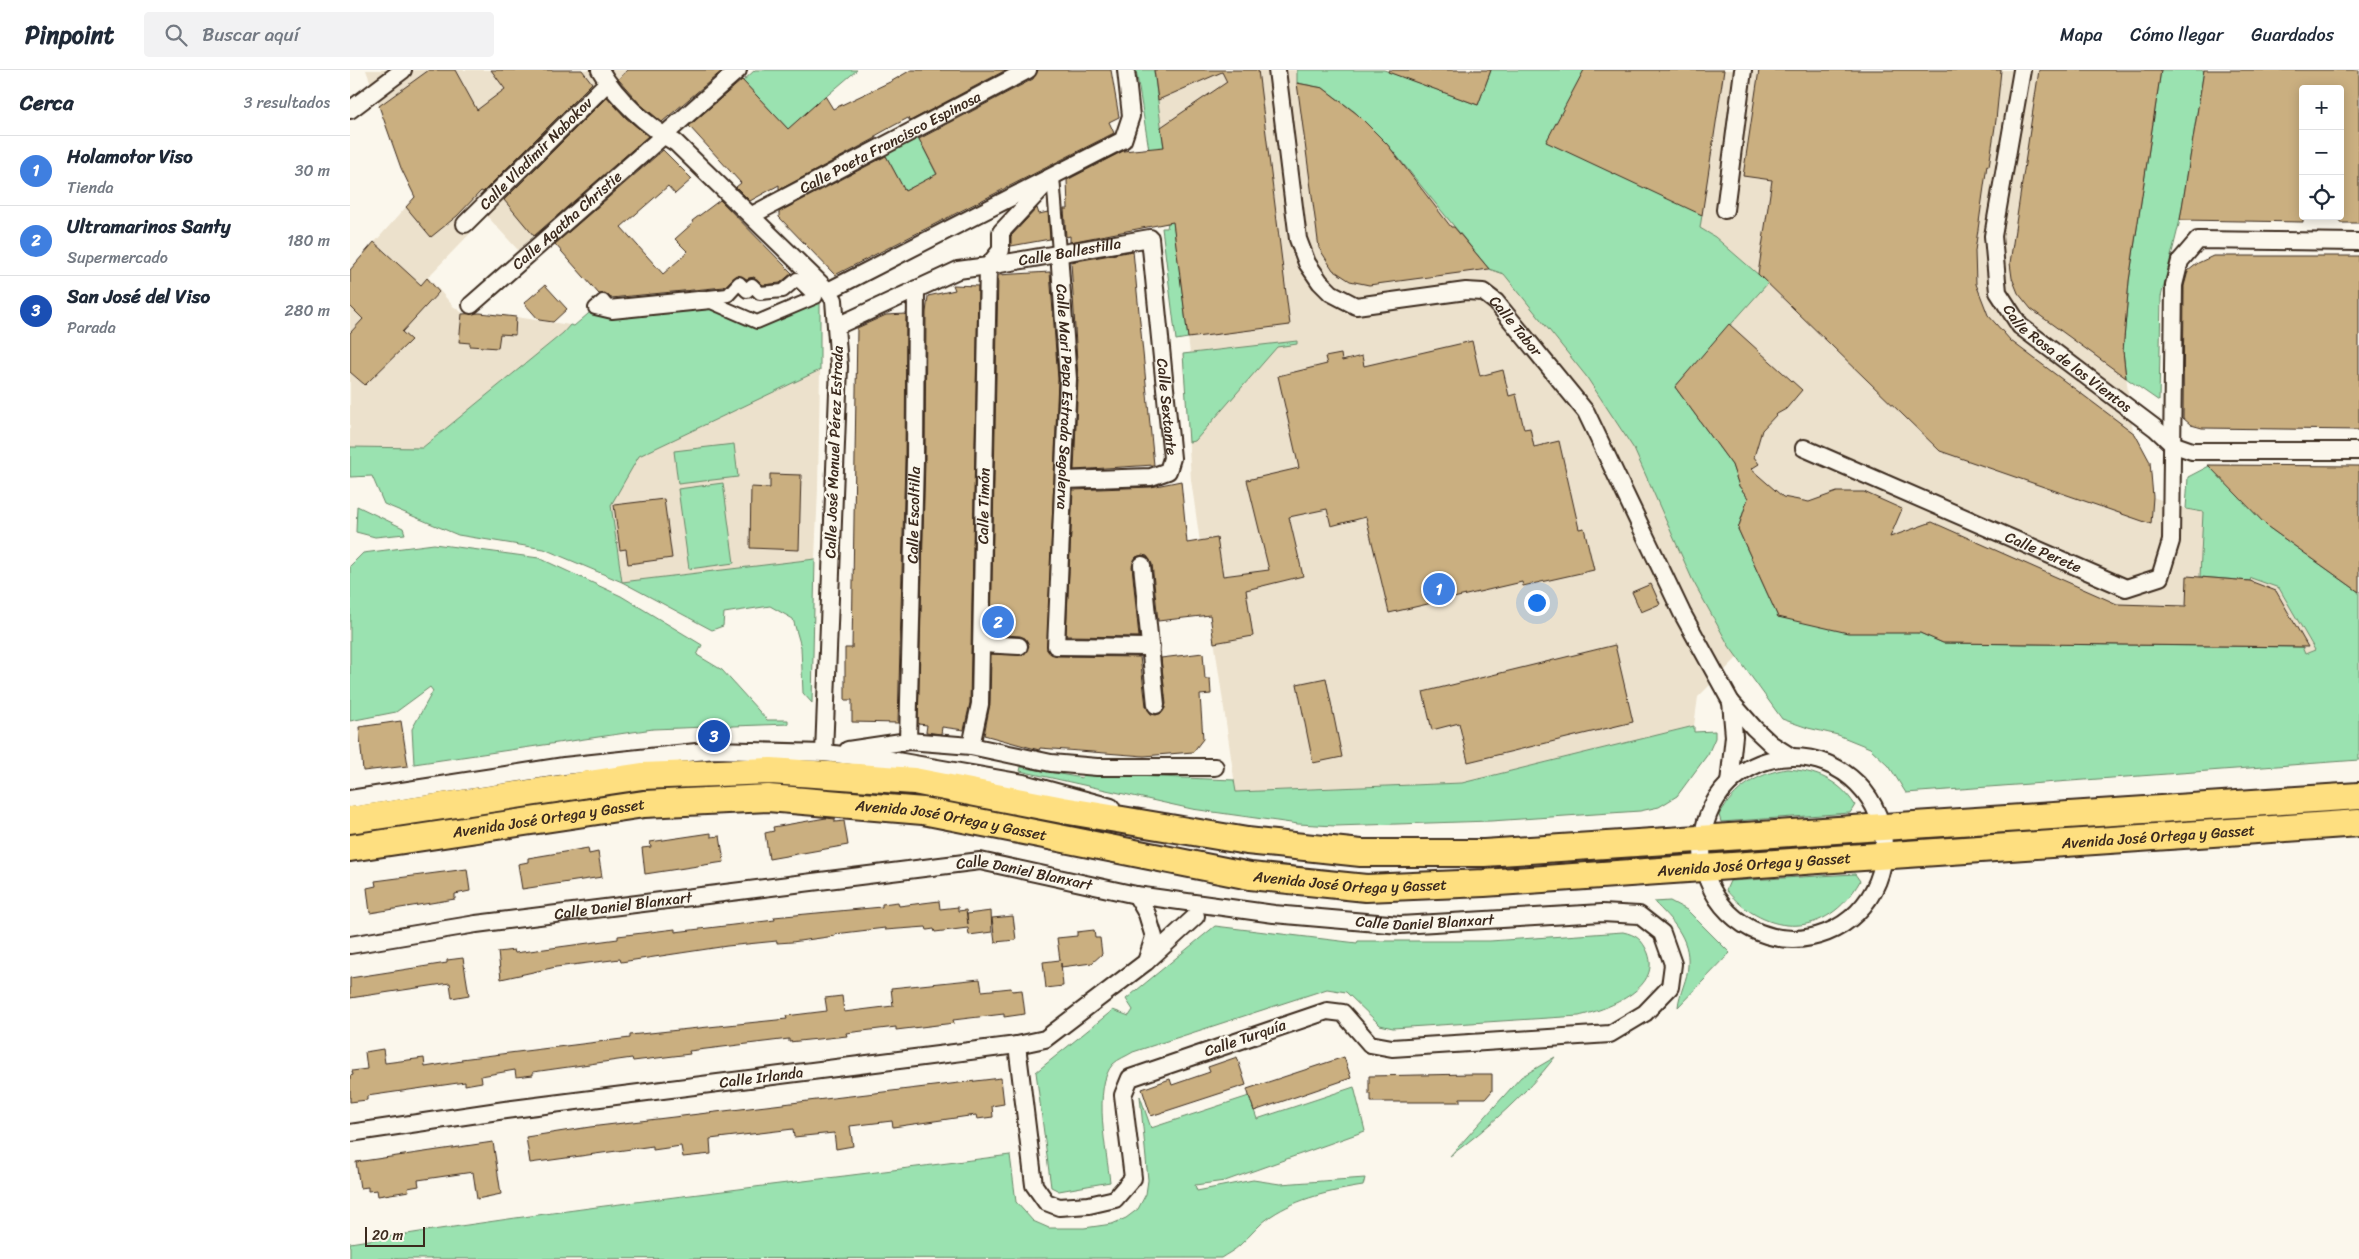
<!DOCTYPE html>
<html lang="es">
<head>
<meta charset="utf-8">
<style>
	:root { --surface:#fff; --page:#f2f2f3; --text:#1f2937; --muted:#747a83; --line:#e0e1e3; --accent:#db2777 }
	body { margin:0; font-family:Sriracha,sans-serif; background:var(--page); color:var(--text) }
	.controls { position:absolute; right:15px; top:15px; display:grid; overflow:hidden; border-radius:5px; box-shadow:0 2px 12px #0003 }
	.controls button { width:45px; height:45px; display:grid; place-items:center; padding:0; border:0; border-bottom:1px solid var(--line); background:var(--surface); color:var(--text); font:25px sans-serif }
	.scale { position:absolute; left:15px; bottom:12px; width:60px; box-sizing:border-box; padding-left:5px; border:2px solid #3b2a1e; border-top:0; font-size:14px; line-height:18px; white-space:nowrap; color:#3b2a1e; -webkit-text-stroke:4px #fbf7ec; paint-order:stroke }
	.you { position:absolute; left:1186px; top:532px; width:18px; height:18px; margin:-12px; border:4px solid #fff; border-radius:50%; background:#1a73e8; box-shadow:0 0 0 8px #1a73e833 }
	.badge { display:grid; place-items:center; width:32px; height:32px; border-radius:50%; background:var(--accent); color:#fff; font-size:16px; font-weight:700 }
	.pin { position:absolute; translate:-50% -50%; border:2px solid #fff; box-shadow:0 1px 5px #0006 }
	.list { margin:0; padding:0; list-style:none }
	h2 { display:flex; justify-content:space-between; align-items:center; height:65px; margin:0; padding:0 20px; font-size:21px }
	h2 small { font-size:16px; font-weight:400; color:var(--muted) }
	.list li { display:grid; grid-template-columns:32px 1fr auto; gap:15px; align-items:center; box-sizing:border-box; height:70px; padding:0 20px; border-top:1px solid var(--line) }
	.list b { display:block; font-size:19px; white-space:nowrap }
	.list p { margin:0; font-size:16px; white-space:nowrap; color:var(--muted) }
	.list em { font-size:16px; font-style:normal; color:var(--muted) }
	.icon { flex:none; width:28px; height:28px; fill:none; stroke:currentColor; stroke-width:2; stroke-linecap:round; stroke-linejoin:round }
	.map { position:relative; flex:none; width:2009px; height:1189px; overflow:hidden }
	header { display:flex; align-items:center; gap:30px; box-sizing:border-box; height:70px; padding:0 25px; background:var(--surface); border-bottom:1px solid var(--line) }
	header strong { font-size:24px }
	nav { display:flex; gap:28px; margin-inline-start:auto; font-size:18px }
	.search { width:350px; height:45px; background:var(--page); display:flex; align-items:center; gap:12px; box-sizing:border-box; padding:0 18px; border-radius:5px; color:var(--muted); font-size:19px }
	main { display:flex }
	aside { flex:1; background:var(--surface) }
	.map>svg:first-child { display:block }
	.built { fill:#ece1cc }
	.green { fill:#9ae2b0; stroke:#6a8667 }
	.building { fill:#caaf80; stroke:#3b2a1e }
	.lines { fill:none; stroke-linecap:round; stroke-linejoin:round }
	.pedestrian-casing { stroke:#3b2a1e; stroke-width:16 }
	.minor-casing { stroke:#3b2a1e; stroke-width:20 }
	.primary-casing { stroke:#3b2a1e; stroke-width:30 }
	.pedestrian { stroke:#fbf7ec; stroke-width:12 }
	.minor { stroke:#fbf7ec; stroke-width:16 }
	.primary { stroke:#fedf80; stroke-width:26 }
	.labels { text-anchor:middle; stroke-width:5; stroke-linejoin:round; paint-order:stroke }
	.street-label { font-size:15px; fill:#3b2a1e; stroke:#fbf7ec }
</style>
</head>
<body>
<header>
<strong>Pinpoint</strong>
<div class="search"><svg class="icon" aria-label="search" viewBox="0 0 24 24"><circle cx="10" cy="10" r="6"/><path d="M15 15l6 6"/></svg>Buscar aquí</div>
<nav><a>Mapa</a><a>Cómo llegar</a><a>Guardados</a></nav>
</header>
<main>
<aside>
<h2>Cerca<small>3 resultados</small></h2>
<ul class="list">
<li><span class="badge" style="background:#3f7fe0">1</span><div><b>Holamotor Viso</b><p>Tienda</p></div><em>30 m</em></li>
<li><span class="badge" style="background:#3f7fe0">2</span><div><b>Ultramarinos Santy</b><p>Supermercado</p></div><em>180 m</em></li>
<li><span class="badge" style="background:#1a4fb4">3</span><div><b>San José del Viso</b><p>Parada</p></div><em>280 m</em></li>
</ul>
</aside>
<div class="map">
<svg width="2009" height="1189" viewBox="0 0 2009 1189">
	<rect width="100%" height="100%" fill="#fbf7ec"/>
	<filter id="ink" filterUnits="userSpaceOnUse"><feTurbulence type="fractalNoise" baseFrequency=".02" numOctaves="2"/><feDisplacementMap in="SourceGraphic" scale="10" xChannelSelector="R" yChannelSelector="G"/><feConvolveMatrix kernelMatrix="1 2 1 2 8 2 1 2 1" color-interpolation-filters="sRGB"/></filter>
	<g filter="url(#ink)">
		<!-- built -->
		<path class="built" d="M16,0H367L295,70L168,180L137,146L78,207L103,236L114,244L128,243L166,247L220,255L213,263L72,379L0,377V200L65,127L51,98Z
			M804,0H1811L1779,211L1774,260L1773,281L1783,362L1800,392L1803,427L1836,439L1853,441L1901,507L1929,518L1965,580L1954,584L1952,577L1593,573L1570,563L1428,547L1348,627L1344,656L1112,713L886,722L841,410L833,284L840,283Z
			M470,300L468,419L465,489L272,512L261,435L289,386Z"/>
		<!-- green -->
		<path class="green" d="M405,0H507L438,59L393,11Z
			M786,0H804L838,268L826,270L812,158H817L818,153H811Z
			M947,0H1034L1128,35L1141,0H1234L1352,145L1350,158L1365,167L1418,213L1325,317L1382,395L1389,416L1398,428L1388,459L1428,547L1570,563L1593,573L1952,577L1955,584L1965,580L1929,518L1901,508L1900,511L1850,507L1853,442L1836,439L1838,407L1861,395L1918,457L2009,522V690L1556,723L1539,696L1520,678L1488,665L1458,658L1432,649L1379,576L1343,511L1284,379L1236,306L1154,204L1139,199L1037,74L1005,42L973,18L947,13Z
			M1811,0H1854L1830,150L1811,227L1809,331L1776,308L1773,281L1779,211Z
			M568,67L587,105L555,121L535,84Z
			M470,231V300L289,386L261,435L272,512L465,489L462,633L453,623L451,577L443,549L420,536L374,543L373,556L362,560L272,512L194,479L108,465L34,434L22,406L0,407V377L72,378L213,263L220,255L224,256L245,238L361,232L407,252Z
			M947,271V274L927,277L845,371L839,372L833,284Z
			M384,374L388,407L328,414L324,381Z
			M373,413L384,493L339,499L328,419Z
			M7,436L53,458L55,464L25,467L6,462Z
			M84,474L189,488L271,526L352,575L347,585L372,600L417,650H438V654L303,659L64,694L62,659L83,621L80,617L46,642L0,651V496L13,483Z
			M1344,656V662L1365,661V668L1358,684L1327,726L1309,737L1290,741L1141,751L985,756L948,754L842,739L670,701L671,697L732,708L733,704L884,710L886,722L1112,713Z
			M1437,699C1466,701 1489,710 1505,735L1500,743L1371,752L1369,745C1385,718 1406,704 1437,699Z
			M1510,770V775L1370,785V780Z
			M1505,804L1510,811C1477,869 1417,868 1376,820L1380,811Z
			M1320,831L1337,840L1380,883L1328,937C1329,923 1338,909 1338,895C1340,868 1322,850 1304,832Z
			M865,856L1007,873L1008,871H1140L1273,862C1286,865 1292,869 1298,883C1312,920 1254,940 1229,946L1043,958L1030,955L996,922L977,919L783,982C777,986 768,989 763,994C742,1017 757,1083 760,1112L709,1121L701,1117L686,1002L763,940L779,946L783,940L776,929Z
			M1205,987C1175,1025 1139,1057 1100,1086L1171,1007Z
			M1004,1017L1015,1061L875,1111L845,1115L847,1121L903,1110L930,1114L1015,1108L1013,1116C981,1121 948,1128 921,1146C909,1154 901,1165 890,1175C885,1180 877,1184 871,1188L0,1189V1173C219,1137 440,1114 660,1085L666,1132L683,1151L699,1158H734L762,1154L776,1148L788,1139L796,1124L798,1110L790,1026L801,1058L899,1026L907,1049Z"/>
		<!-- building -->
		<path class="building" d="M79,0H105L127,40L155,19L141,0H232L242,13L133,122L131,121L107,146L81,167L56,137L65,127L51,98L29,36Z
			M278,0H373L312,52L290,34L268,9Z
			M561,0H656L560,51L558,48L543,56L525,66L526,68L429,120V115L400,131L386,117L391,113L339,56L392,10L438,59L475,26L483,39L542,11Z
			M688,0H761L769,47L759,52L764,63L485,205L429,147V142L536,86L555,121L587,104L569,69L683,9Z
			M804,0H908L940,255L838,268L823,152L720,172V166L716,167L714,139H718L717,110L773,81L814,77L811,57L877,12L872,2L808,30Z
			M1039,0H1141L1128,35L1038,2Z
			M1234,0H1374L1352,145L1196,72Z
			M1409,0H1651L1646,50L1639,96L1637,95L1625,181L1626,214L1638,245L1661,271L1785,364L1800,392L1803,427L1801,454L1590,381L1408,204L1422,110L1393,106Z
			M1689,0H1811L1779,211L1773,281L1776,308L1681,239L1668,223L1662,208L1660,193Z
			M1854,0H2009V153H1990V19H1953V152L1830,150Z
			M947,13L973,18L1007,44L1037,74L1101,157H1104L1139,199L1019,215L1000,211L983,200L969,178Z
			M257,27L276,48L298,66L184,166L154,130Z
			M313,80L342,109L325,124L318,116L271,157L313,204L338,182L325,169L343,153L342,151L370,130L442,203L430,213L413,215L404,207L397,209L387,205L374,217L261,228L255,223L249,224L205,174Z
			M687,138L689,144L698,142L700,169L661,176V166Z
			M24,172L71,215L77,208L89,222L52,262L61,270L15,315L0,302V263L13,249L0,236V200Z
			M783,181L804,395L724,400L728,308L721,192Z
			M1863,186H2009V360L1852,358L1841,355L1833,348L1834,216L1838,201L1848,193Z
			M700,202L708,309L697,580L706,586L790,587L796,636L801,644L806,645L812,643L816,634L811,588L853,583L855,609H860L861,624L850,625L853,669L843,682L794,686L690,678L689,680L634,665L640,634L641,584L673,585L679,576L675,568L670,566L641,564L648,205Z
			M195,215L217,239L203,252L189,250L174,233Z
			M603,215L628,216L620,633L614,660L592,657L591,664L576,662L577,655L568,654L575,390L576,243L578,226L605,220Z
			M130,243L166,247L165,265L150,264L148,278L120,276V273L109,272L112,244Z
			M556,244L555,390L548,653L502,652V630H495V578H502L507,258L536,245Z
			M1379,254L1452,320L1436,339L1427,344L1412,360L1404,387L1409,394L1401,399L1433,427L1459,432L1487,422H1514L1552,439L1540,467L1582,452L1767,534L1836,536L1837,506L1900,511L1926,521L1958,577L1593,573L1570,563H1498L1428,547L1388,459L1398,428L1389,416L1382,395L1325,317Z
			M1122,271L1130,306L1153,300L1159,326L1166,324L1174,359L1180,358L1184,377L1209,371L1229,459L1234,458L1244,500L1173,516L1172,512L1039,543L1016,447L981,456L977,439L939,447L953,506L896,520L903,566L864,573L860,545L808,551L802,494L797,486L792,485L786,487L782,496L789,567L716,566L723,420L801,417L831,411L837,473L867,468L873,506L919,500L897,410L949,398L928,306L977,294L975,287L991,284L992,291L1012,286L1014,296Z
			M1858,395L2009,396V522L1918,457Z
			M420,404L451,405L449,480L400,478L401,417L420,418Z
			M314,429L322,488L278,494L276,479L270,480L264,435Z
			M1301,514L1310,534L1291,542L1282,522Z
			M1265,575L1283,652L1118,692L1109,653L1082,660L1073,622Z
			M976,608L992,687L963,693L947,614Z
			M51,651L58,696L13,701L9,657Z
			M476,748L485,749V752L494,751L498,775L419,789L415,763L424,761L423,757Z
			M361,763V767L370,766L374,792L295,804L292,778L301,777L300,772Z
			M238,778L239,784L248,782L252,807L172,819L168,794L178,792V788Z
			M117,799L120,821L105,824V829L20,843L17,818L26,816L25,811Z
			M589,831L590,839L608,837V841L616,840L618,854L617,844L641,841L642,862L619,865L618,858L585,862L584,859L577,860L576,857L535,860V858L485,864V866L442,872L427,873V871L377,876L271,892L270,889L206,897L151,909L148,882L164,880L165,883L268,869V866L325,859V862L408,852L425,850L424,847L532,837V834L548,832L549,836Z
			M663,846L666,870L645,872L642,848Z
			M744,860L745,868H750L752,884L742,893L711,897V893L713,916L696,918L693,892L710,890L707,868L727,866V862Z
			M113,888L119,925L102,928L100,913L0,928V908L97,893V890Z
			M630,909L632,921L661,918L662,921L672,920L675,944L654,947V944L603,950L604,953L546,960V957L496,963L497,966L439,972V969L356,979L339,981L340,984L283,991L282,988L183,1002V1005L166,1007L165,1000L131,1006L132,1012L115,1015V1012L17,1026V1030L0,1032V1006L3,1005L2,1001L17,999L15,982L33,979L35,993L74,988L75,997L112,991L111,989L280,968V965L437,949L436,946L477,941L475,928L492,926L494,942L543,936L541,918Z
			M887,987L896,1015L801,1046L792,1019L820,1009L822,1015L860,1002L858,997Z
			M994,987L1001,1008L904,1041L897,1019Z
			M1120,1004H1142V1021L1136,1028H1110V1032H1021V1024H1019V1006Z
			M651,1008L654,1034L642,1036L643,1047L627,1049L626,1045L543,1057L542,1051L500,1056L503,1076L486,1079L484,1063L444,1067L443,1059L360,1069L361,1084L333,1087L331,1076L303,1080V1076L180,1093L176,1067L240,1057Z
			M143,1072L151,1124L127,1129L123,1102L68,1110L69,1116L58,1118L59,1121L28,1126L27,1120L18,1121V1117L10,1118L6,1092Z"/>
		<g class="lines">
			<defs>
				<path id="pedestrian" d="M703,107L709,182
					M447,209L466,227L407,252L361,232L262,242L245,238L253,231L258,237L378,225L389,213L397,221L402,215L410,223L433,221Z"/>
				<g id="minor">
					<path d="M250,0C267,29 297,56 326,73L478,221L484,230L489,296L474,683"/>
					<path id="s1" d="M927,0L948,169L957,193L970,212L981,223L1006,236L1116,221L1133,222L1146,232L1236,342L1332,543L1381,632L1404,658L1421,674L1440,686"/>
					<path id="s2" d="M1672,0L1643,166L1648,222L1670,256L1805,358L1822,374L1842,381H2009"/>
					<path d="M0,40L53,0"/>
					<path d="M1375,140L1393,0"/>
					<path id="s3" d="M402,145L678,0"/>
					<path id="s4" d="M115,154L257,13"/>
					<path id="s5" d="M709,182L718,309L706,576L801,577"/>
					<path d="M478,221L773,70L781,46L776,0"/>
					<path id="s6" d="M121,235L388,0"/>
					<path d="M487,256L608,200L638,196L651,180V162L694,116"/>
					<path id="s7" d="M1454,378L1776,518L1810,507L1821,471L1824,215L1830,191L1848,170L2009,172"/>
					<path d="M792,495L806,635"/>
					<path d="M632,574L669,576"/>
					<path id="s8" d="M558,671L565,390L566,219"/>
					<path id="s9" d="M621,676L630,634L638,196L800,168L822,388L818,401L801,407L715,410"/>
					<path d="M498,680L558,671L621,676L701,693L747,697H865"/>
					<circle cx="1443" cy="778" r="91"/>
					<path d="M1379,713L1384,666L1381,632"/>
					<path d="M0,729L214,696L365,680L474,683L541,690L673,713L761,737"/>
					<path d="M786,825L797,844L804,867L796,892"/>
					<path id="s10" d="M0,875L126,854L630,791L786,825L924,844L1050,855L1252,843L1289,845L1312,863L1323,894L1320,917L1295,943L1260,964L1042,978L1020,974L993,943L977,941L780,1008L773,1025L783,1108L765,1129L739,1135L709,1137L696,1132L684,1115L667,975"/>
					<path id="s11" d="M0,1063L155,1040L667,975L695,969L796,892L846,846"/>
				</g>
				<g id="primary">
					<path d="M0,750L292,706L421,701L564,711L713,740L897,771L1011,783H1134L2009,726"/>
					<path id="s12" d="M0,778L294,734L418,728L573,741L900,806L1016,818L1134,813L2009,753"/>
				</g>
			</defs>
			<!-- pedestrian casing -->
			<use href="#pedestrian" class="pedestrian-casing"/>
			<!-- minor casing -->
			<use href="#minor" class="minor-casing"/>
			<!-- primary casing -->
			<use href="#primary" class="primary-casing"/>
			<!-- pedestrian -->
			<use href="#pedestrian" class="pedestrian"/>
			<!-- minor -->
			<use href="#minor" class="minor"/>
			<!-- primary -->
			<use href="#primary" class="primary"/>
		</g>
	</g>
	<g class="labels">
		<!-- street labels -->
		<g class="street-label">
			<text dy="5" stroke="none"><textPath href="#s3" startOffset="156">Calle Poeta Francisco Espinosa</textPath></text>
			<text dy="5" stroke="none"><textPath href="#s4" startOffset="100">Calle Vladimir Nabokov</textPath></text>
			<text dy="5" stroke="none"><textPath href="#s6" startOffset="128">Calle Agatha Christie</textPath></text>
			<text dy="5" stroke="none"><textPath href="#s9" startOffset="564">Calle Ballestilla</textPath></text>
			<text dy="5" stroke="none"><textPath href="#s1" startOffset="438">Calle Tabor</textPath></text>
			<text dy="5" stroke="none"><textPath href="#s2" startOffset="322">Calle Rosa de los Vientos</textPath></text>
			<text dy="5" stroke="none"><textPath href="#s5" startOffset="145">Calle Mari Pepa Estrada Segalerva</textPath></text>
			<text dy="5" stroke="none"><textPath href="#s9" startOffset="815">Calle Sextante</textPath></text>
			<text transform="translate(484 382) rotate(-88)" y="5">Calle José Manuel Pérez Estrada</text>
			<text dy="5" stroke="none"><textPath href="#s9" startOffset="241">Calle Timón</textPath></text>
			<text dy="5" stroke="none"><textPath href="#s8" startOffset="226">Calle Escoltilla</textPath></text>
			<text dy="5" stroke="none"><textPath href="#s7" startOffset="261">Calle Perete</textPath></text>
			<text dy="5" stroke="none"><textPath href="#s12" startOffset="201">Avenida José Ortega y Gasset</textPath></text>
			<text dy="5" stroke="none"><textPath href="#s12" startOffset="606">Avenida José Ortega y Gasset</textPath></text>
			<text dy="5" stroke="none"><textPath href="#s12" startOffset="1821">Avenida José Ortega y Gasset</textPath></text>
			<text dy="5" stroke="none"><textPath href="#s12" startOffset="1416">Avenida José Ortega y Gasset</textPath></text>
			<text dy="5" stroke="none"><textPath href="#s10" startOffset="681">Calle Daniel Blanxart</textPath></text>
			<text dy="5" stroke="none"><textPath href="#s12" startOffset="1011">Avenida José Ortega y Gasset</textPath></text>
			<text dy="5" stroke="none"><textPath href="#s10" startOffset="276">Calle Daniel Blanxart</textPath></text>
			<text dy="5" stroke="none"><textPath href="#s10" startOffset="1086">Calle Daniel Blanxart</textPath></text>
			<text transform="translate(895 968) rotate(-19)" y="5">Calle Turquía</text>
			<text dy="5" stroke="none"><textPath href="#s11" startOffset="415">Calle Irlanda</textPath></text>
		</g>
	</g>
</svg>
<div class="controls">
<button>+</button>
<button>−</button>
<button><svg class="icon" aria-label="locate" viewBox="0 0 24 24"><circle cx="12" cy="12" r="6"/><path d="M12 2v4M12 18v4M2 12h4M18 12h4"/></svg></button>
</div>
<div class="scale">20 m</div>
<div class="you"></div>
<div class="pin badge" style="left:1089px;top:519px;background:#3f7fe0">1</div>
<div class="pin badge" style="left:648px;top:552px;background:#3f7fe0">2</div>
<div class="pin badge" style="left:364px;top:666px;background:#1a4fb4">3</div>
</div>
</main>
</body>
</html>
